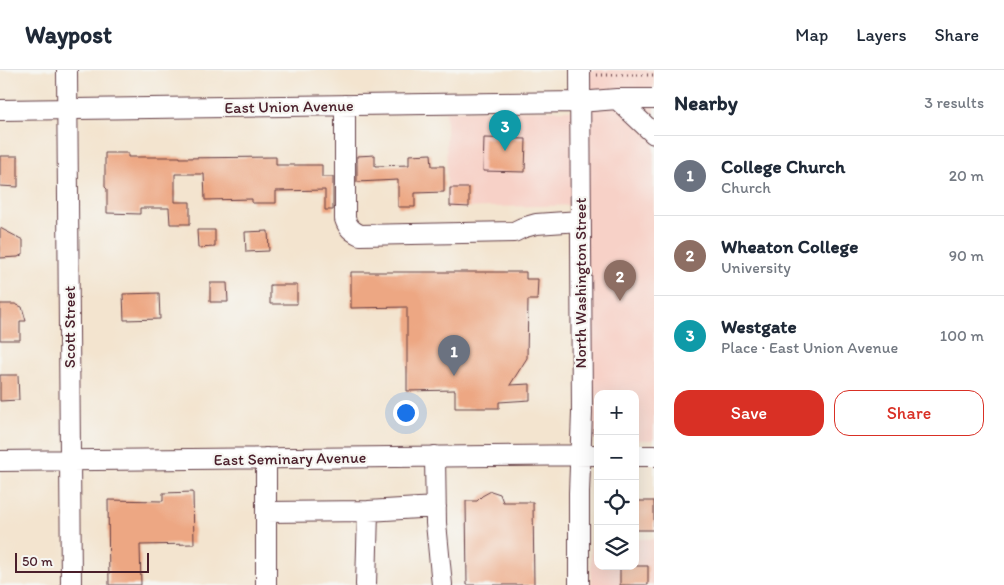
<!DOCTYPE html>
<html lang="en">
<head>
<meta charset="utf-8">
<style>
	:root { --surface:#fff; --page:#f2f2f3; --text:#1f2937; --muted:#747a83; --line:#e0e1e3; --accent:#d93025 }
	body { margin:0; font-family:Itim,sans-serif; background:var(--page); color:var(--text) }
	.controls { position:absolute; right:15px; bottom:15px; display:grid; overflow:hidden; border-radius:10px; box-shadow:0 5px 20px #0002 }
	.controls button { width:45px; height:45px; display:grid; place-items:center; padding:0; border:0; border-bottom:1px solid var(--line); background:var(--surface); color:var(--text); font:25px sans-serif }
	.scale { position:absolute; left:15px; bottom:12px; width:134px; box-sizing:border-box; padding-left:5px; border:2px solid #4a1f2b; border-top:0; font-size:14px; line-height:18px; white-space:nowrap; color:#4a1f2b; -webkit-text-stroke:4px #f6f6f2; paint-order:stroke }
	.you { position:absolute; left:405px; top:342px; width:18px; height:18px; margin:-12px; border:4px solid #fff; border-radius:50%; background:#1a73e8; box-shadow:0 0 0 8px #1a73e833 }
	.badge { display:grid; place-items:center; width:32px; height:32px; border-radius:50%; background:var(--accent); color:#fff; font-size:16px; font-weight:700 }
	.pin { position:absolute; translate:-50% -41px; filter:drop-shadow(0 1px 2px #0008) }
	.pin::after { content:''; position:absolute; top:26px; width:18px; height:15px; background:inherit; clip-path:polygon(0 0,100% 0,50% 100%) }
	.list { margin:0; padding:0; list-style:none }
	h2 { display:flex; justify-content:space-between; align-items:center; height:65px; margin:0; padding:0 20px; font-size:21px }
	h2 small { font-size:16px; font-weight:400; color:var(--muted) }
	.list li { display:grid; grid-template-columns:32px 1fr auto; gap:15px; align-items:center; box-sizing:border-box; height:80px; padding:0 20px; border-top:1px solid var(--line) }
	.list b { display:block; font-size:19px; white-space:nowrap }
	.list p { margin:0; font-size:16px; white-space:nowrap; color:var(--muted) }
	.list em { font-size:16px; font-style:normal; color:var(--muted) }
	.actions { display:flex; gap:10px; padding:15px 20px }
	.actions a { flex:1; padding:11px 0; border:1px solid var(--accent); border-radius:15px; text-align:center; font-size:18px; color:var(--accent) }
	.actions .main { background:var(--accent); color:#fff }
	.icon { flex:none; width:28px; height:28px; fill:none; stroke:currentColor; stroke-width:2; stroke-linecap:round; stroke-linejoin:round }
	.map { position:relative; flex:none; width:654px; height:515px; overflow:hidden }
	header { display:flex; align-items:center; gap:30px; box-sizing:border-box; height:70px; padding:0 25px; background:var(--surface); border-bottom:1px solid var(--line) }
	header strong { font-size:24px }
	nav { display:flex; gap:28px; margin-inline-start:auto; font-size:18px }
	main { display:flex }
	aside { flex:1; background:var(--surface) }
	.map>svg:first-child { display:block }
	.built { fill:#f7d1c7 }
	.building { fill:#eda783 }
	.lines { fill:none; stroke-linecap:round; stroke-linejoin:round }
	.minor-casing { stroke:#633d44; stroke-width:22 }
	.path { stroke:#633d44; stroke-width:3; stroke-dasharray:1 4; stroke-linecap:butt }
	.minor { stroke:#fff; stroke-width:20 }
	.labels { text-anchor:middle; stroke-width:4.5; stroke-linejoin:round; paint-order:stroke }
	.street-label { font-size:16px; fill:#4a1f2b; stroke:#f6f6f2 }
</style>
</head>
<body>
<header>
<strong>Waypost</strong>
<nav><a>Map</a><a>Layers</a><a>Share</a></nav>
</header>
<main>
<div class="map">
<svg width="654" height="515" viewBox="0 0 654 515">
	<rect width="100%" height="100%" fill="#f6f6f2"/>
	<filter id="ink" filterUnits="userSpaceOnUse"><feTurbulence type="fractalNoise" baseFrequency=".02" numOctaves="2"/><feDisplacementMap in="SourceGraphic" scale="10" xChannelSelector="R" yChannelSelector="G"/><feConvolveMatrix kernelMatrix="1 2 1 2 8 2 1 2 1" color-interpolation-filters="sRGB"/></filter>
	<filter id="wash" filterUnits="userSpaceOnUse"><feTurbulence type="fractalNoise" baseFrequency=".0096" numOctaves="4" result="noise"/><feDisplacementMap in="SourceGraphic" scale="20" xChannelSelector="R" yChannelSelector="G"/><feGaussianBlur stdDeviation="1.12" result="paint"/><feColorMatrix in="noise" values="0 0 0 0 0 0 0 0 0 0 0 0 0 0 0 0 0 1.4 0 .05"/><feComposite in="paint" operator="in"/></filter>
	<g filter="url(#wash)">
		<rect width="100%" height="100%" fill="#f3e4cf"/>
		<!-- built -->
		<path class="built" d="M585,0H654V370H635V324H598V369H586L585,135L447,138L446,41L585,40Z
			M635,469H654V515H591V470H598V496H635Z"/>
		<g id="blocks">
			<!-- building -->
			<path class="building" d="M484,68L526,69L525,102L483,101Z
				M105,83H128V87H180V88L276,87V95H322V107H333V140H325V120L276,121V133H252V129L205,130L204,104H175V132H190V154H170L169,138H140V144L107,143V119L105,117Z
				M431,84L432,96H444V122L415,123V137H398V110L357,112V86L375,85V96L409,95V85Z
				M0,86H18V117L0,116Z
				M450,118H469V137L450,136Z
				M0,158L23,170V184L18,187L0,188Z
				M197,160H215V177L198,178Z
				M268,161L269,181L246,182L245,162Z
				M351,202H526V209H538L537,230H528L527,288L510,315L530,314V330L499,332V338H455V320L407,321V237L351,238Z
				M210,213H227L228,232H210Z
				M270,215H297V234H270Z
				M159,223L160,249L124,250L123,224Z
				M0,234H15L22,237L26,251H20V270H0Z
				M0,305H18L19,330L0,331Z
				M491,421L500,424L503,432H533L534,515H467L466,431H477L482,426Z
				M193,422L194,474L140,475L141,515H109L108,430L163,431V423Z
				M635,431H654V460H635Z
				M620,496H648V515H620Z"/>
		</g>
	</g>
	<g filter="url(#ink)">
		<use href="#blocks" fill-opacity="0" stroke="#633d44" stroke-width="1"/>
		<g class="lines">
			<defs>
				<path id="minor" d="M67,0L71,515
					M617,29L654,64
					M345,35V149C348,158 352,161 360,165L514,162L522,158L536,154L580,151
					M0,40L579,32L617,29H654
					M435,386L436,453L442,515
					M635,386H654
					M266,388V515
					M0,391L598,385
					M266,442L368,441L436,437
					M366,515L368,441
					M579,515V423L582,343L580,0"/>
			</defs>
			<!-- minor casing -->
			<use href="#minor" class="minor-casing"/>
			<!-- path -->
			<path class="path" d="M597,5H654"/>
			<!-- minor -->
			<use href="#minor" class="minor"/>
		</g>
	</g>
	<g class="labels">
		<!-- street labels -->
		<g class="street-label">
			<text transform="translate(289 36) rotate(-1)" y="6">East Union Avenue</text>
			<text transform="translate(580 213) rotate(-90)" y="6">North Washington Street</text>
			<text transform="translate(69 257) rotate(-90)" y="6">Scott Street</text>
			<text transform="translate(290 388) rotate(-1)" y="6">East Seminary Avenue</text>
		</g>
	</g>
</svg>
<div class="controls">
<button>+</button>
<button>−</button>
<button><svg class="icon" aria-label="locate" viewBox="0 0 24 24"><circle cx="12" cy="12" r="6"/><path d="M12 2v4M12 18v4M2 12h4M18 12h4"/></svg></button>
<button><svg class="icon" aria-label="layers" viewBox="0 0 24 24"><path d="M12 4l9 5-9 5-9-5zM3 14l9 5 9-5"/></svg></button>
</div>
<div class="scale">50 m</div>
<div class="you"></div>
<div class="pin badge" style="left:454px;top:306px;background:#6b7280">1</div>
<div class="pin badge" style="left:620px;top:231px;background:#8d6e63">2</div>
<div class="pin badge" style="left:505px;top:81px;background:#0f9aa8">3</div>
</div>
<aside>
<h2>Nearby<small>3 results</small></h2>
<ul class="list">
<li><span class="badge" style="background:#6b7280">1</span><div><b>College Church</b><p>Church</p></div><em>20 m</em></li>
<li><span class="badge" style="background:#8d6e63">2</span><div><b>Wheaton College</b><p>University</p></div><em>90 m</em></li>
<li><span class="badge" style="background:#0f9aa8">3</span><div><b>Westgate</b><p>Place · East Union Avenue</p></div><em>100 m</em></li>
</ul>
<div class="actions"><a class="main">Save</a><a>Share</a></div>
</aside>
</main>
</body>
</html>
